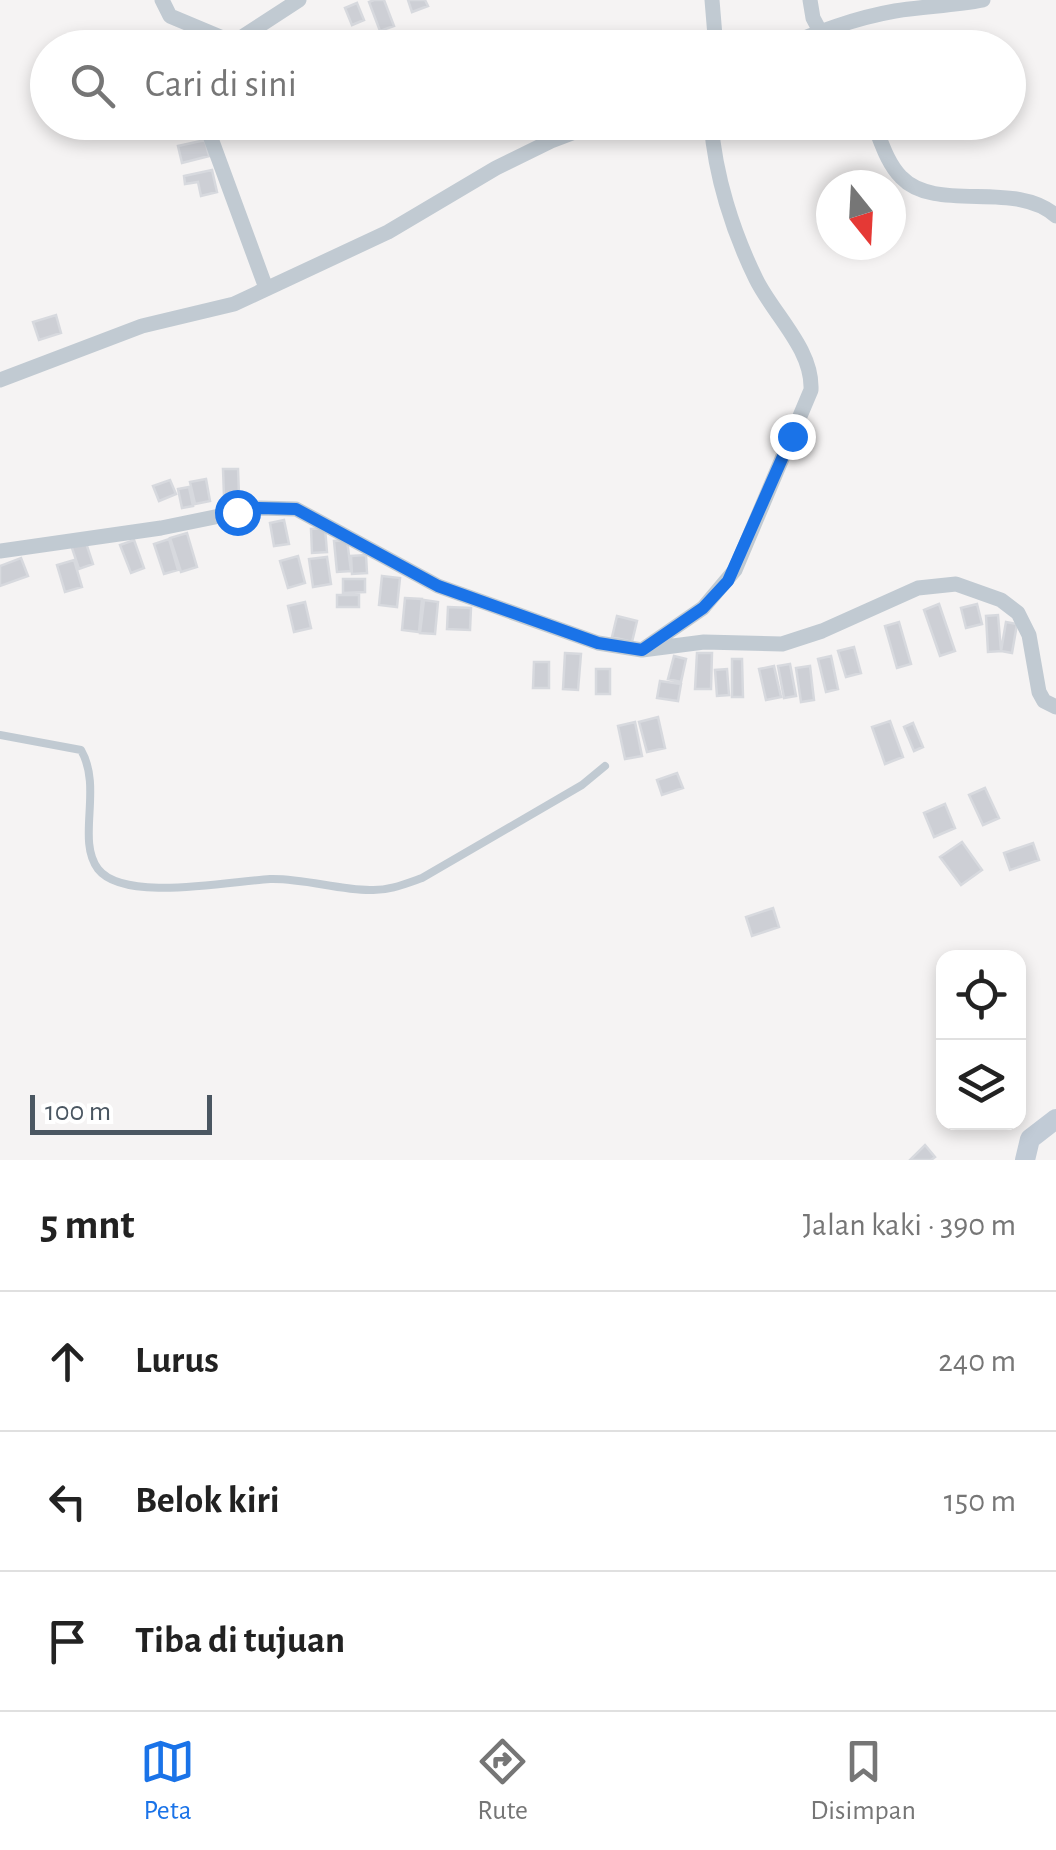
<!DOCTYPE html>
<html lang="id">
<head>
<meta charset="utf-8">
<style>
	:root { --surface:#fff; --page:#f2f2f2; --text:#222; --muted:#767676; --line:#e0e0e0; --accent:#1a73e8 }
	body { margin:0; font-family:"Alegreya Sans",sans-serif; background:var(--page); color:var(--text) }
	.controls { position:absolute; right:30px; bottom:30px; display:grid; overflow:hidden; border-radius:20px; box-shadow:0 5px 15px #0003 }
	.controls button { width:90px; height:90px; display:grid; place-items:center; padding:0; border:0; border-bottom:2px solid var(--line); background:var(--surface); color:var(--text); font:50px sans-serif }
	.compass { position:absolute; left:816px; top:170px; width:90px; height:90px; border-radius:50%; background:var(--surface); box-shadow:0 5px 15px #0003; rotate:162deg }
	.scale { position:absolute; left:30px; bottom:25px; width:182px; box-sizing:border-box; padding-left:10px; border:5px solid #4a5661; border-top:0; font-size:28px; line-height:35px; white-space:nowrap; color:#4a5661; -webkit-text-stroke:8px #fff; paint-order:stroke }
	.stop { position:absolute; width:30px; height:30px; margin:-22px; border:8px solid #1a73e8; border-radius:50%; background:#fff }
	.stop.end { background:#1a73e8; border-color:#fff; box-shadow:0 2px 10px #0008 }
	.list { margin:0; padding:0; list-style:none }
	h2 { display:flex; justify-content:space-between; align-items:center; height:130px; margin:0; padding:0 40px; font-size:42px }
	h2 small { font-size:32px; font-weight:400; color:var(--muted) }
	.list li { display:grid; grid-template-columns:65px 1fr auto; gap:30px; align-items:center; box-sizing:border-box; height:140px; padding:0 40px; border-top:2px solid var(--line) }
	.list b { display:block; font-size:38px; white-space:nowrap }
	.list em { font-size:32px; font-style:normal; color:var(--muted) }
	.icon { flex:none; width:55px; height:55px; fill:none; stroke:currentColor; stroke-width:2; stroke-linecap:round; stroke-linejoin:round }
	.map { position:relative; flex:none; width:1056px; height:1160px; overflow:hidden }
	.search { position:absolute; background:var(--surface); box-shadow:0 5px 15px #0003; left:30px; right:30px; top:30px; height:110px; display:flex; align-items:center; gap:25px; box-sizing:border-box; padding:0 35px; border-radius:55px; color:var(--muted); font-size:38px }
	.sheet { height:550px; background:var(--surface) }
	nav { display:flex; justify-content:space-around; align-items:center; box-sizing:border-box; height:140px; border-top:2px solid var(--line); background:var(--surface); font-size:28px; color:var(--muted) }
	nav a { display:grid; justify-items:center; gap:5px }
	nav .on { color:var(--accent) }
	.map>svg:first-child { display:block }
	.building { fill:#cdcfd5; stroke:#d7d9de; stroke-width:2.5 }
	.lines { fill:none; stroke-linecap:round; stroke-linejoin:round }
	.lane { stroke:#c1cad2; stroke-width:8 }
	.street { stroke:#c1cad2; stroke-width:15 }
	.secondary { stroke:#c1cbd6; stroke-width:20 }
	.route { stroke:#1a73e8; stroke-width:12 }
</style>
</head>
<body>
<div class="map">
<svg width="1056" height="1160" viewBox="0 0 1056 1160">
	<rect width="100%" height="100%" fill="#f5f3f3"/>
	<!-- building -->
	<path class="building" d="M374,0H384L394,26L380,31L369,2Z
		M408,0H425L428,6L412,12Z
		M357,3L364,20L352,25L345,8Z
		M157,33L177,35L175,48H155Z
		M205,140L209,156L182,163L178,146Z
		M212,170L217,192L201,196L198,182L185,184L184,176Z
		M56,315L61,333L39,340L33,322Z
		M223,469H238L239,495L224,496Z
		M206,479L210,501L195,504L190,482Z
		M170,480L176,494L159,501L153,486Z
		M189,487L193,506L182,508L178,489Z
		M284,520L289,544L274,546L270,523Z
		M325,528L327,552L312,553L311,529Z
		M187,533L197,567L181,572L170,538Z
		M169,539L178,570L164,574L154,544Z
		M85,540L93,564L79,569L71,545Z
		M134,540L144,568L131,573L120,545Z
		M347,540L351,571L337,572L334,541Z
		M366,555L367,573L352,574L351,556Z
		M298,556L305,583L288,588L280,561Z
		M327,557L331,584L313,587L309,559Z
		M21,558L28,576L0,586V566Z
		M74,560L82,587L65,592L57,565Z
		M382,576L400,578L397,607L379,605Z
		M343,579H365V592L343,593Z
		M337,595H359V607H337Z
		M405,598L422,599L419,632L402,630Z
		M424,600L438,602L435,634L420,633Z
		M305,602L311,628L294,632L288,606Z
		M939,604L955,651L940,656L924,610Z
		M977,604L982,624L966,628L961,608Z
		M448,607L471,608L470,630L447,629Z
		M998,615L1001,651L988,652L986,616Z
		M617,616L637,621L632,642L612,637Z
		M899,622L911,664L897,668L885,626Z
		M1006,622L1017,624L1012,653L1001,651Z
		M854,647L861,673L846,677L838,651Z
		M565,653L581,654L578,690L563,689Z
		M697,653H712L711,689H695Z
		M674,656L686,659L681,682L668,679Z
		M831,656L838,689L826,692L818,659Z
		M732,659H742L743,697H732Z
		M534,662H549V688H533Z
		M790,664L796,696L784,698L778,666Z
		M774,666L781,697L766,700L759,669Z
		M810,666L814,700L801,702L796,668Z
		M596,669H610V694H596Z
		M727,669L729,695L717,696L715,670Z
		M660,681L681,684L678,701L657,698Z
		M658,717L665,748L647,752L639,722Z
		M890,721L903,757L885,764L872,727Z
		M635,722L642,756L625,759L618,726Z
		M913,723L923,747L914,751L904,727Z
		M677,773L683,788L662,795L657,780Z
		M985,788L999,818L983,825L969,795Z
		M945,804L955,828L934,837L924,813Z
		M962,842L982,870L961,885L940,857Z
		M1033,843L1039,860L1010,870L1004,853Z
		M773,908L779,927L752,936L746,917Z
		M925,1145L935,1157L931,1160H910Z"/>
	<g class="lines">
		<!-- lane -->
		<path class="lane" d="M0,735L81,750C103,788 76,840 98,869C124,903 232,881 270,879C304,878 337,890 370,890C388,891 405,884 422,878L582,785L605,766"/>
		<!-- street -->
		<path class="street" d="M162,0L170,16L232,42
			M712,0L716,48
			M810,0L813,18L829,48
			M225,48L299,0
			M780,48C818,32 855,18 895,11C925,6 954,6 983,0
			M205,122L266,288
			M873,122C881,141 887,163 901,177C936,214 1016,179 1056,216
			M0,380L142,326L234,304L388,232L496,168L551,141L601,122
			M0,551L161,528L259,508L296,509L438,586L598,643L642,650L704,642L782,644L822,631L918,588L956,584L1001,600L1018,613L1029,635L1039,692L1044,701L1056,707
			M645,648L703,608L735,570L811,390C813,349 773,314 756,279C733,232 715,176 711,122"/>
		<!-- secondary -->
		<path class="secondary" d="M1025,1160L1030,1139L1056,1119"/>
	</g>
	<g class="lines">
		<!-- route -->
		<path class="route" d="M237,512L259,508L296,509L438,586L598,643L642,650L703,608L728,581L792,436"/>
	</g>
</svg>
<div class="controls">
<button><svg class="icon" aria-label="locate" viewBox="0 0 24 24"><circle cx="12" cy="12" r="6"/><path d="M12 2v4M12 18v4M2 12h4M18 12h4"/></svg></button>
<button><svg class="icon" aria-label="layers" viewBox="0 0 24 24"><path d="M12 4l9 5-9 5-9-5zM3 14l9 5 9-5"/></svg></button>
</div>
<svg class="compass" viewBox="-18 -18 36 36"><path d="M0-13l5 13h-10z" fill="#e53935"/><path d="M0 13l5-13h-10z" fill="#767676"/></svg>
<div class="scale">100 m</div>
<div class="stop" style="left:237px;top:512px"></div>
<div class="stop end" style="left:792px;top:436px"></div>
<div class="search"><svg class="icon" aria-label="search" viewBox="0 0 24 24"><circle cx="10" cy="10" r="6"/><path d="M15 15l6 6"/></svg>Cari di sini</div>
</div>
<section class="sheet">
<h2>5 mnt<small>Jalan kaki · 390 m</small></h2>
<ul class="list">
<li><svg class="icon" aria-label="ahead" viewBox="0 0 24 24"><path d="M12 20V5M6 11l6-6 6 6"/></svg><div><b>Lurus</b></div><em>240 m</em></li>
<li><svg class="icon" aria-label="left" viewBox="0 0 24 24"><path d="M17 20v-9H6M10 6l-5 5 5 5"/></svg><div><b>Belok kiri</b></div><em>150 m</em></li>
<li><svg class="icon" aria-label="arrive" viewBox="0 0 24 24"><path d="M6 21V4h12l-3 4 3 4H6"/></svg><div><b>Tiba di tujuan</b></div></li>
</ul>
</section>
<nav>
<a class="on"><svg class="icon" aria-label="map" viewBox="0 0 24 24"><path d="M3 6l6-2 6 2 6-2v14l-6 2-6-2-6 2zM9 4v14M15 6v14"/></svg>Peta</a>
<a><svg class="icon" aria-label="directions" viewBox="0 0 24 24"><path d="M12 3l9 9-9 9-9-9zM9 14v-3h6M13 9l2 2-2 2"/></svg>Rute</a>
<a><svg class="icon" aria-label="saved" viewBox="0 0 24 24"><path d="M7 4h10v16l-5-4-5 4z"/></svg>Disimpan</a>
</nav>
</body>
</html>
